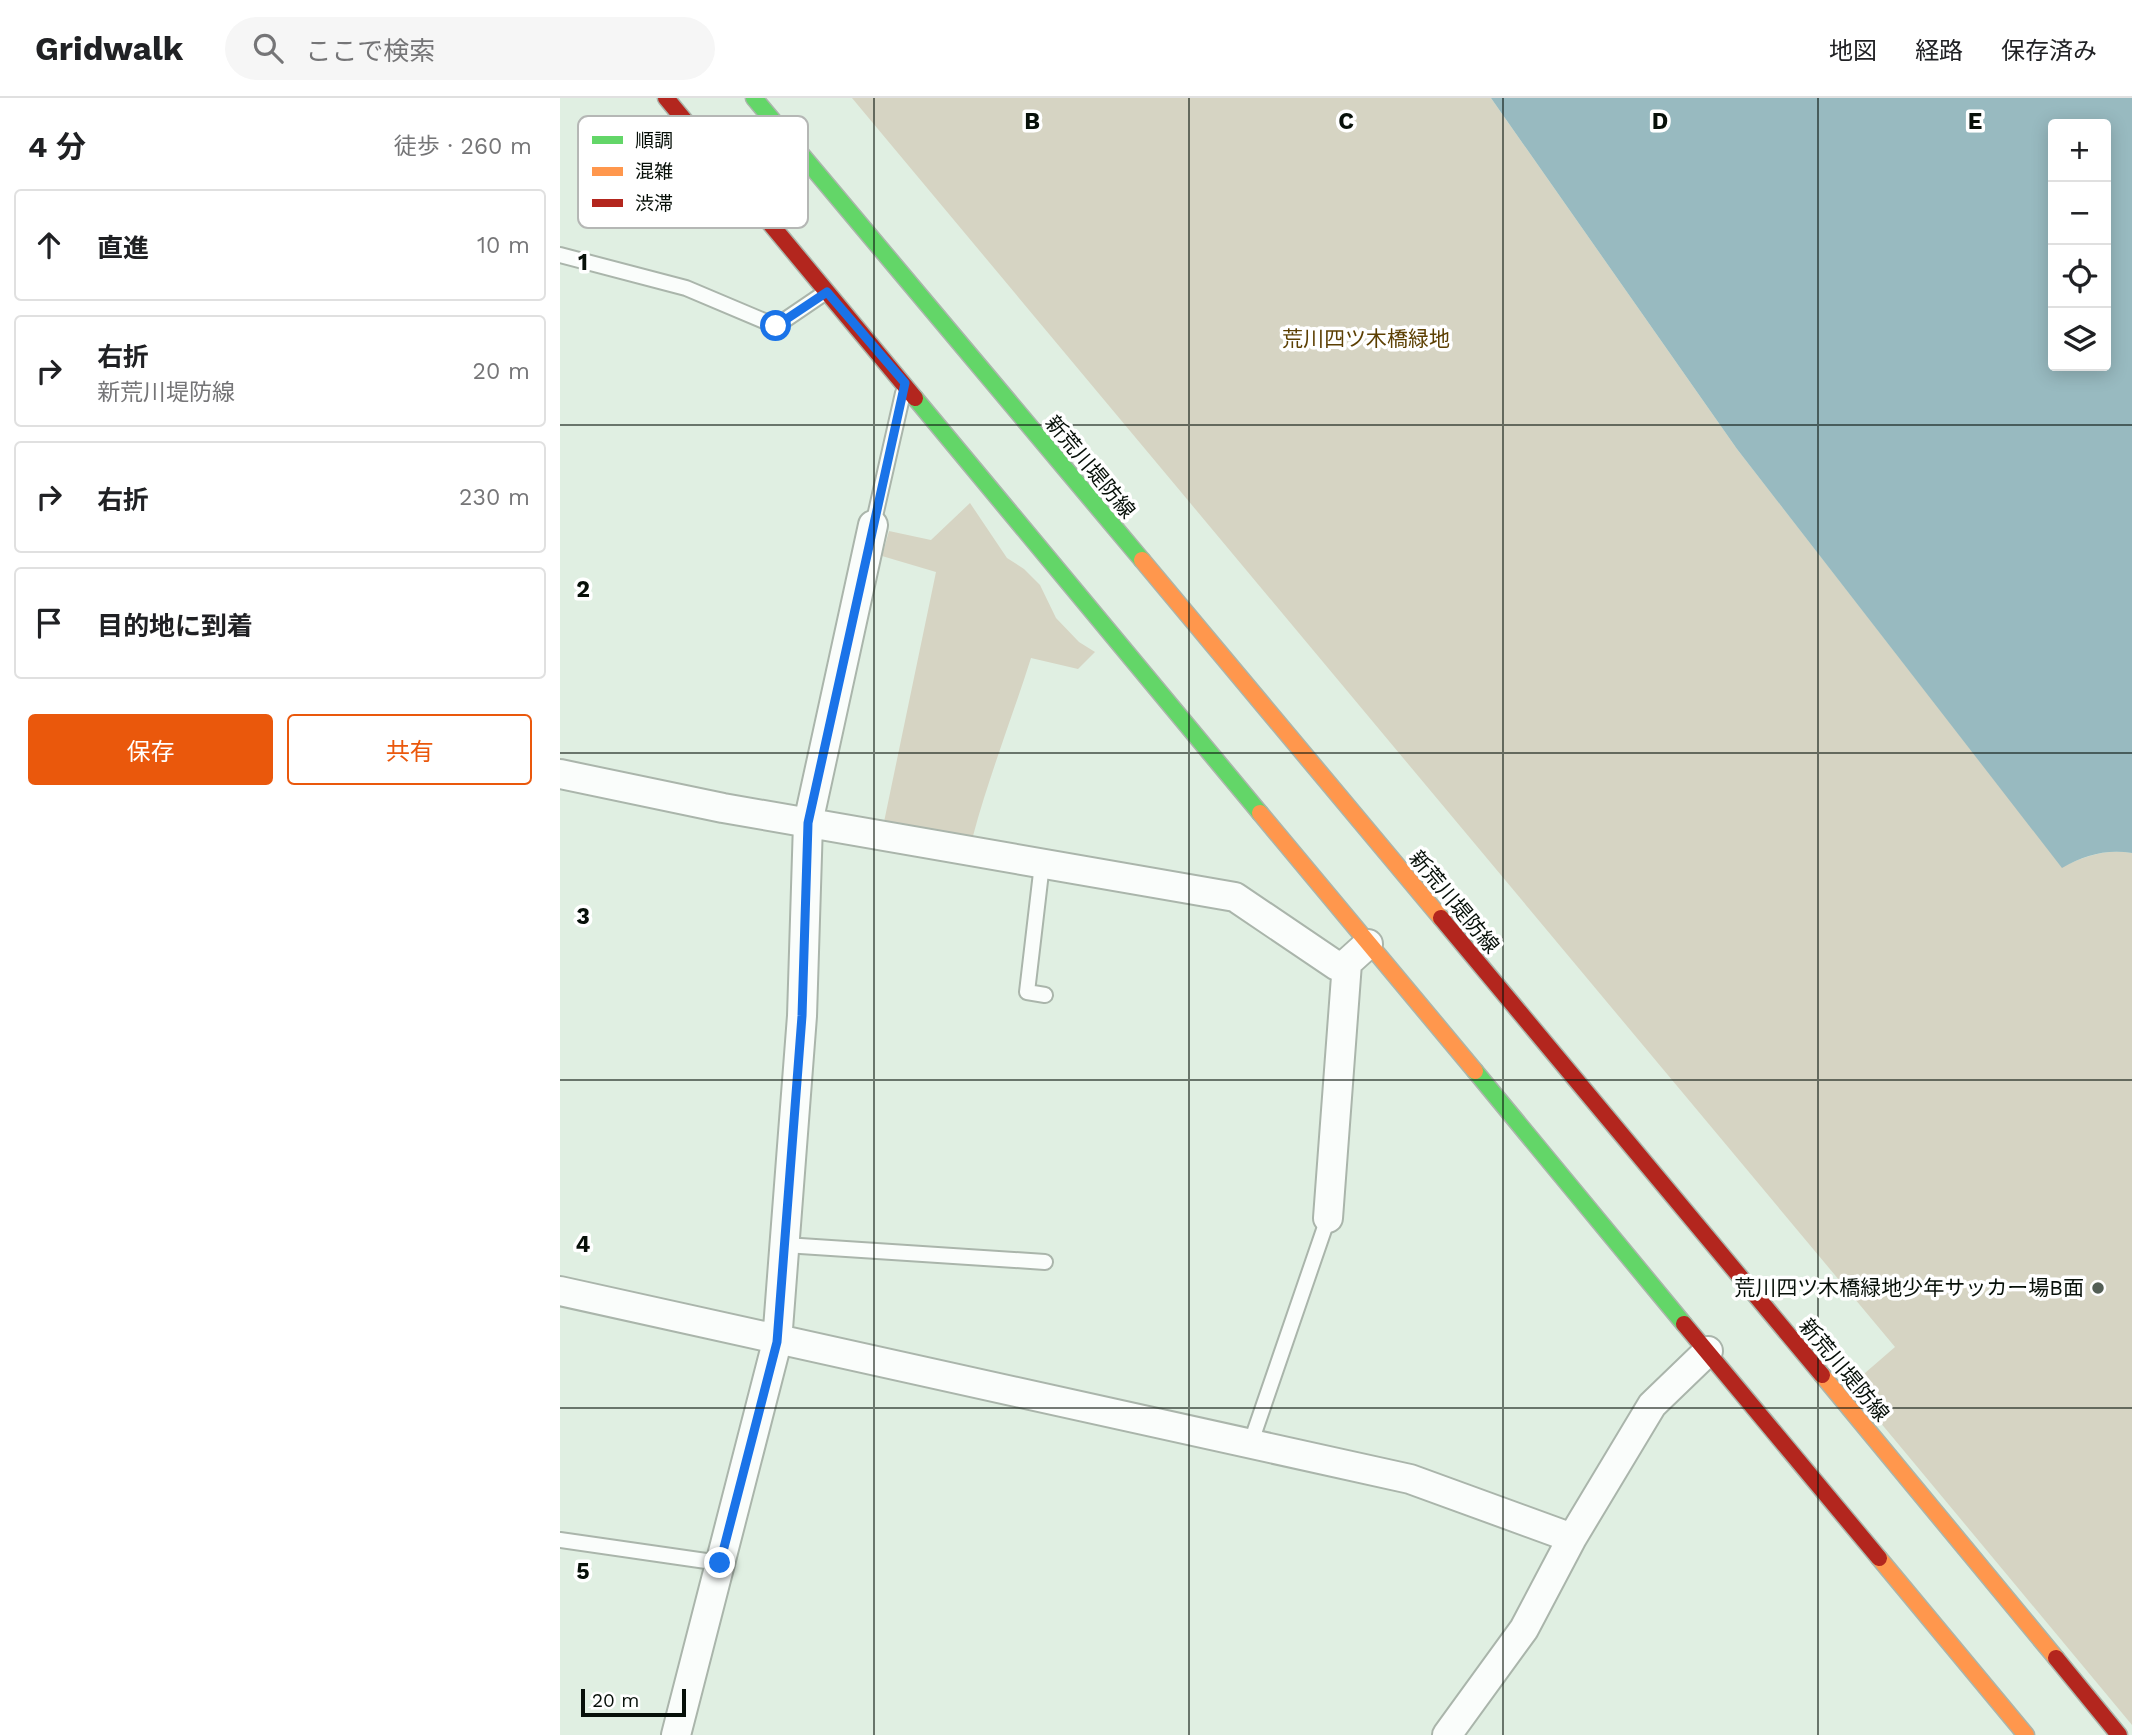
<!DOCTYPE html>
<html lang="ja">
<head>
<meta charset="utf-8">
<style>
	:root { --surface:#fff; --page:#f6f6f6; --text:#202124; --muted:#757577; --line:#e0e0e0; --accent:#ea580c }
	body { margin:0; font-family:"Work Sans","Noto Sans JP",sans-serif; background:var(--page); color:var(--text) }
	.controls { position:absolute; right:21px; top:21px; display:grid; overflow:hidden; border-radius:7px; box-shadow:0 4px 18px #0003 }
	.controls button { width:63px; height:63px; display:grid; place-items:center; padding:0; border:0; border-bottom:2px solid var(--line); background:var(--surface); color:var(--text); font:35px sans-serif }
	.scale { position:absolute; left:21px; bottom:18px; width:105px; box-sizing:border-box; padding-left:7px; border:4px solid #071009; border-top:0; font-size:19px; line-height:24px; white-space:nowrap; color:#071009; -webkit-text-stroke:5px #fff; paint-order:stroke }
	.stop { position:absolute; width:21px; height:21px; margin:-16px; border:5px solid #1a73e8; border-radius:50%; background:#fff }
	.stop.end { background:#1a73e8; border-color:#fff; box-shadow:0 2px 7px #0008 }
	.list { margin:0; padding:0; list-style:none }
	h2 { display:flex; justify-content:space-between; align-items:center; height:91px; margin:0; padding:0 28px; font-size:30px }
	h2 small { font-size:23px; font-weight:400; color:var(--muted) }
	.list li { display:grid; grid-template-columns:46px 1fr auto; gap:21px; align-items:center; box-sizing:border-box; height:112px; margin:0 14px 14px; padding:0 14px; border:2px solid var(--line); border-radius:7px }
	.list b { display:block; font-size:26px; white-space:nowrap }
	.list p { margin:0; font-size:23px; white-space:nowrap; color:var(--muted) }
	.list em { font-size:23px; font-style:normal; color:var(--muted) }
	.actions { display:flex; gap:14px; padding:21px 28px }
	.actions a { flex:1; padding:16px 0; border:2px solid var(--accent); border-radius:7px; text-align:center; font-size:24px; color:var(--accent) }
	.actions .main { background:var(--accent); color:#fff }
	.icon { flex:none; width:38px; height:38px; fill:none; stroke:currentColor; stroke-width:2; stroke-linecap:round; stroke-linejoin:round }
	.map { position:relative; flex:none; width:1572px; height:1637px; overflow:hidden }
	header { display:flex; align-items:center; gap:42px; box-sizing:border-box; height:98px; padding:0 35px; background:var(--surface); border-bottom:2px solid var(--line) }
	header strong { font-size:33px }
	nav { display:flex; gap:38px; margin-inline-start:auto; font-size:24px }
	.search { width:490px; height:63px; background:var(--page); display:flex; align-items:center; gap:18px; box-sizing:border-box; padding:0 24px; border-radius:38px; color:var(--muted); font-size:26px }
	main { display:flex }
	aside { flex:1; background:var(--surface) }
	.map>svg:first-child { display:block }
	.green { fill:#d6d4c3 }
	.water { fill:#98bac0; fill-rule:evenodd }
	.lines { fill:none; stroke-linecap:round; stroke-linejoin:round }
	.lane-casing { stroke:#aab5ab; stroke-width:18 }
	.street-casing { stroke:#aab5ab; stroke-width:32 }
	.fast-casing { stroke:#aab5ab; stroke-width:19 }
	.slow-casing { stroke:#aab5ab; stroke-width:19 }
	.jam-casing { stroke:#aab5ab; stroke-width:19 }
	.lane { stroke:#fafdfb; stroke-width:14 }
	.street { stroke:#fafdfb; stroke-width:28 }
	.fast { stroke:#63d668; stroke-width:16 }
	.slow { stroke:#ff974d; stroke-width:16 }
	.jam { stroke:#b3261e; stroke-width:16 }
	.route { stroke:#1a73e8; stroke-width:9 }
	.grid { fill:none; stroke:#071009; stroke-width:2; stroke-opacity:0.55 }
	.poi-dot { fill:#535e55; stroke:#fff; stroke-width:2.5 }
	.labels { text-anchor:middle; stroke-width:7; stroke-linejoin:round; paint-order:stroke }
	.park-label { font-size:21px; fill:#5c3f02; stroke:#fff }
	.street-label { font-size:21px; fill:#071009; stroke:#fff }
	.poi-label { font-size:21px; fill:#071009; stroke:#fff; text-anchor:end }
	.key { fill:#fff; stroke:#b5b7b5; stroke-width:2 }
	.key-label { font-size:19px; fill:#071009 }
	.grid-label { font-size:23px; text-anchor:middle; font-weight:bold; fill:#071009; stroke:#fff; stroke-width:7; stroke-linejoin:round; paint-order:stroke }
</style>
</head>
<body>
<header>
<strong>Gridwalk</strong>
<div class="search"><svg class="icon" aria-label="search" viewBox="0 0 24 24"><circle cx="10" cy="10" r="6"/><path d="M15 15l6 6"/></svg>ここで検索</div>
<nav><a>地図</a><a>経路</a><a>保存済み</a></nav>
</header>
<main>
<aside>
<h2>4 分<small>徒歩 · 260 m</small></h2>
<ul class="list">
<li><svg class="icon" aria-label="ahead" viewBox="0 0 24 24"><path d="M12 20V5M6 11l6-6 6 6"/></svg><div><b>直進</b></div><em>10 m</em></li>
<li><svg class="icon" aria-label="right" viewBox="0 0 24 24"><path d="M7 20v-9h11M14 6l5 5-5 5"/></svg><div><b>右折</b><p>新荒川堤防線</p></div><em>20 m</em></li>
<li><svg class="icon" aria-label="right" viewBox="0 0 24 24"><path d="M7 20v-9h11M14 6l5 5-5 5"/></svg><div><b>右折</b></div><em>230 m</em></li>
<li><svg class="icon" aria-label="arrive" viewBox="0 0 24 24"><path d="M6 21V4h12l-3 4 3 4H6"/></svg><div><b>目的地に到着</b></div></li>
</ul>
<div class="actions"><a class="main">保存</a><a>共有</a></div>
</aside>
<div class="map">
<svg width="1572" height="1637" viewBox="0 0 1572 1637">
	<rect width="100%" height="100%" fill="#e0efe2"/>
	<!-- green -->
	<path class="green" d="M292,0H931L1177,351L1502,769C1526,758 1545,751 1572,755V1627L1290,1288L1335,1249Z
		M410,405L447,460L464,471L480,487L496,520L519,544L535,554L518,571L471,560C452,620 429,678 413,738L324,724L376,474L322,458L329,433L371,442Z"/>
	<!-- water -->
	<path class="water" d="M931,0H1572V755C1546,751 1525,757 1502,770L1177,351ZM1493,26H1546V268H1493Z"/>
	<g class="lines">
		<defs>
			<path id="lane" d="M0,157L126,190L216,228L266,194
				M313,427L343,295
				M482,766L467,894L485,897
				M225,1147L485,1164
				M690,1347L768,1120
				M0,1442L160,1465"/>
			<path id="street" d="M0,676L163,710L675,799L777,868L787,865L808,846
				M768,1120L787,865
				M0,1193L850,1381L1012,1440
				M116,1637L217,1244L242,918L248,725L313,427
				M887,1637L964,1531L1012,1440L1092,1307L1148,1253"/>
			<path id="fast" d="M194,0L582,462
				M355,300L700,715
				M915,973L1124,1226"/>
			<path id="slow" d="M582,462L881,820
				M700,715L915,973
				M1262,1277L1496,1560
				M1319,1460L1466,1637"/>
			<path id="jam" d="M106,0L355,300
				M881,820L1262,1277
				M1124,1226L1319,1460
				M1496,1560L1559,1637"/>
		</defs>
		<!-- lane casing -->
		<use href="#lane" class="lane-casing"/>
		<!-- street casing -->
		<use href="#street" class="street-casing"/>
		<!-- fast casing -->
		<use href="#fast" class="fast-casing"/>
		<!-- slow casing -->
		<use href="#slow" class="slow-casing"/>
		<!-- jam casing -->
		<use href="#jam" class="jam-casing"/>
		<!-- lane -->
		<use href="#lane" class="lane"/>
		<!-- street -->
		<use href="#street" class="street"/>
		<!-- fast -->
		<use href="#fast" class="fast"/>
		<!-- slow -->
		<use href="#slow" class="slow"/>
		<!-- jam -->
		<use href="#jam" class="jam"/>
	</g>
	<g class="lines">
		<!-- route -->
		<path class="route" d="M160,1465L217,1244L242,918L248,725L345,285L267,194L216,228"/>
	</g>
	<!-- grid -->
	<path class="grid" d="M314,0V1637M629,0V1637M943,0V1637M1258,0V1637M0,327H1572M0,655H1572M0,982H1572M0,1310H1572"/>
	<!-- markers -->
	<circle class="poi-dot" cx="1538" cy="1190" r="7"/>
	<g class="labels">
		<!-- park labels -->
		<g class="park-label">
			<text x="806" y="248">荒川四ツ木橋緑地</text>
		</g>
		<!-- street labels -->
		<g class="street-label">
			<text transform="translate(530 369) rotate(50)" y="7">新荒川堤防線</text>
			<text transform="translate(894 804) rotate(50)" y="7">新荒川堤防線</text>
			<text transform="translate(1284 1272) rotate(50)" y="7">新荒川堤防線</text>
		</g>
		<!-- poi labels -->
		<g class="poi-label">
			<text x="1524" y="1197">荒川四ツ木橋緑地少年サッカー場B面</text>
		</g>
	</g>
	<!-- legend -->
	<rect x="18" y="18" width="230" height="112" rx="10" class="key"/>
	<rect x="32" y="38" width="31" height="8" fill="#63d668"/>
	<rect x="32" y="69" width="31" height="9" fill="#ff974d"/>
	<rect x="32" y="101" width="31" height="8" fill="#b3261e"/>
	<g class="key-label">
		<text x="75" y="49">順調</text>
		<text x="75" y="80">混雑</text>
		<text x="75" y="112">渋滞</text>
	</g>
	<g class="grid-label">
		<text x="472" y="31">B</text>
		<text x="786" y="31">C</text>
		<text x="1100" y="31">D</text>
		<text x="1415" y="31">E</text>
		<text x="23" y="172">1</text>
		<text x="23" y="499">2</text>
		<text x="23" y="826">3</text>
		<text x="23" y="1154">4</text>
		<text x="23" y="1481">5</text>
	</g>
</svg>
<div class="controls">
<button>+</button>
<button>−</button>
<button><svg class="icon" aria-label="locate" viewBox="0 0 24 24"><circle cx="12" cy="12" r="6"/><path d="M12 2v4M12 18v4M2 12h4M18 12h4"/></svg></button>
<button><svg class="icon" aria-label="layers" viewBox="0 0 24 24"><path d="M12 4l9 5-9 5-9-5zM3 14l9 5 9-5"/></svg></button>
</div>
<div class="scale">20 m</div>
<div class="stop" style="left:216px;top:228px"></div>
<div class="stop end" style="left:160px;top:1465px"></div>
</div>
</main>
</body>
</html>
